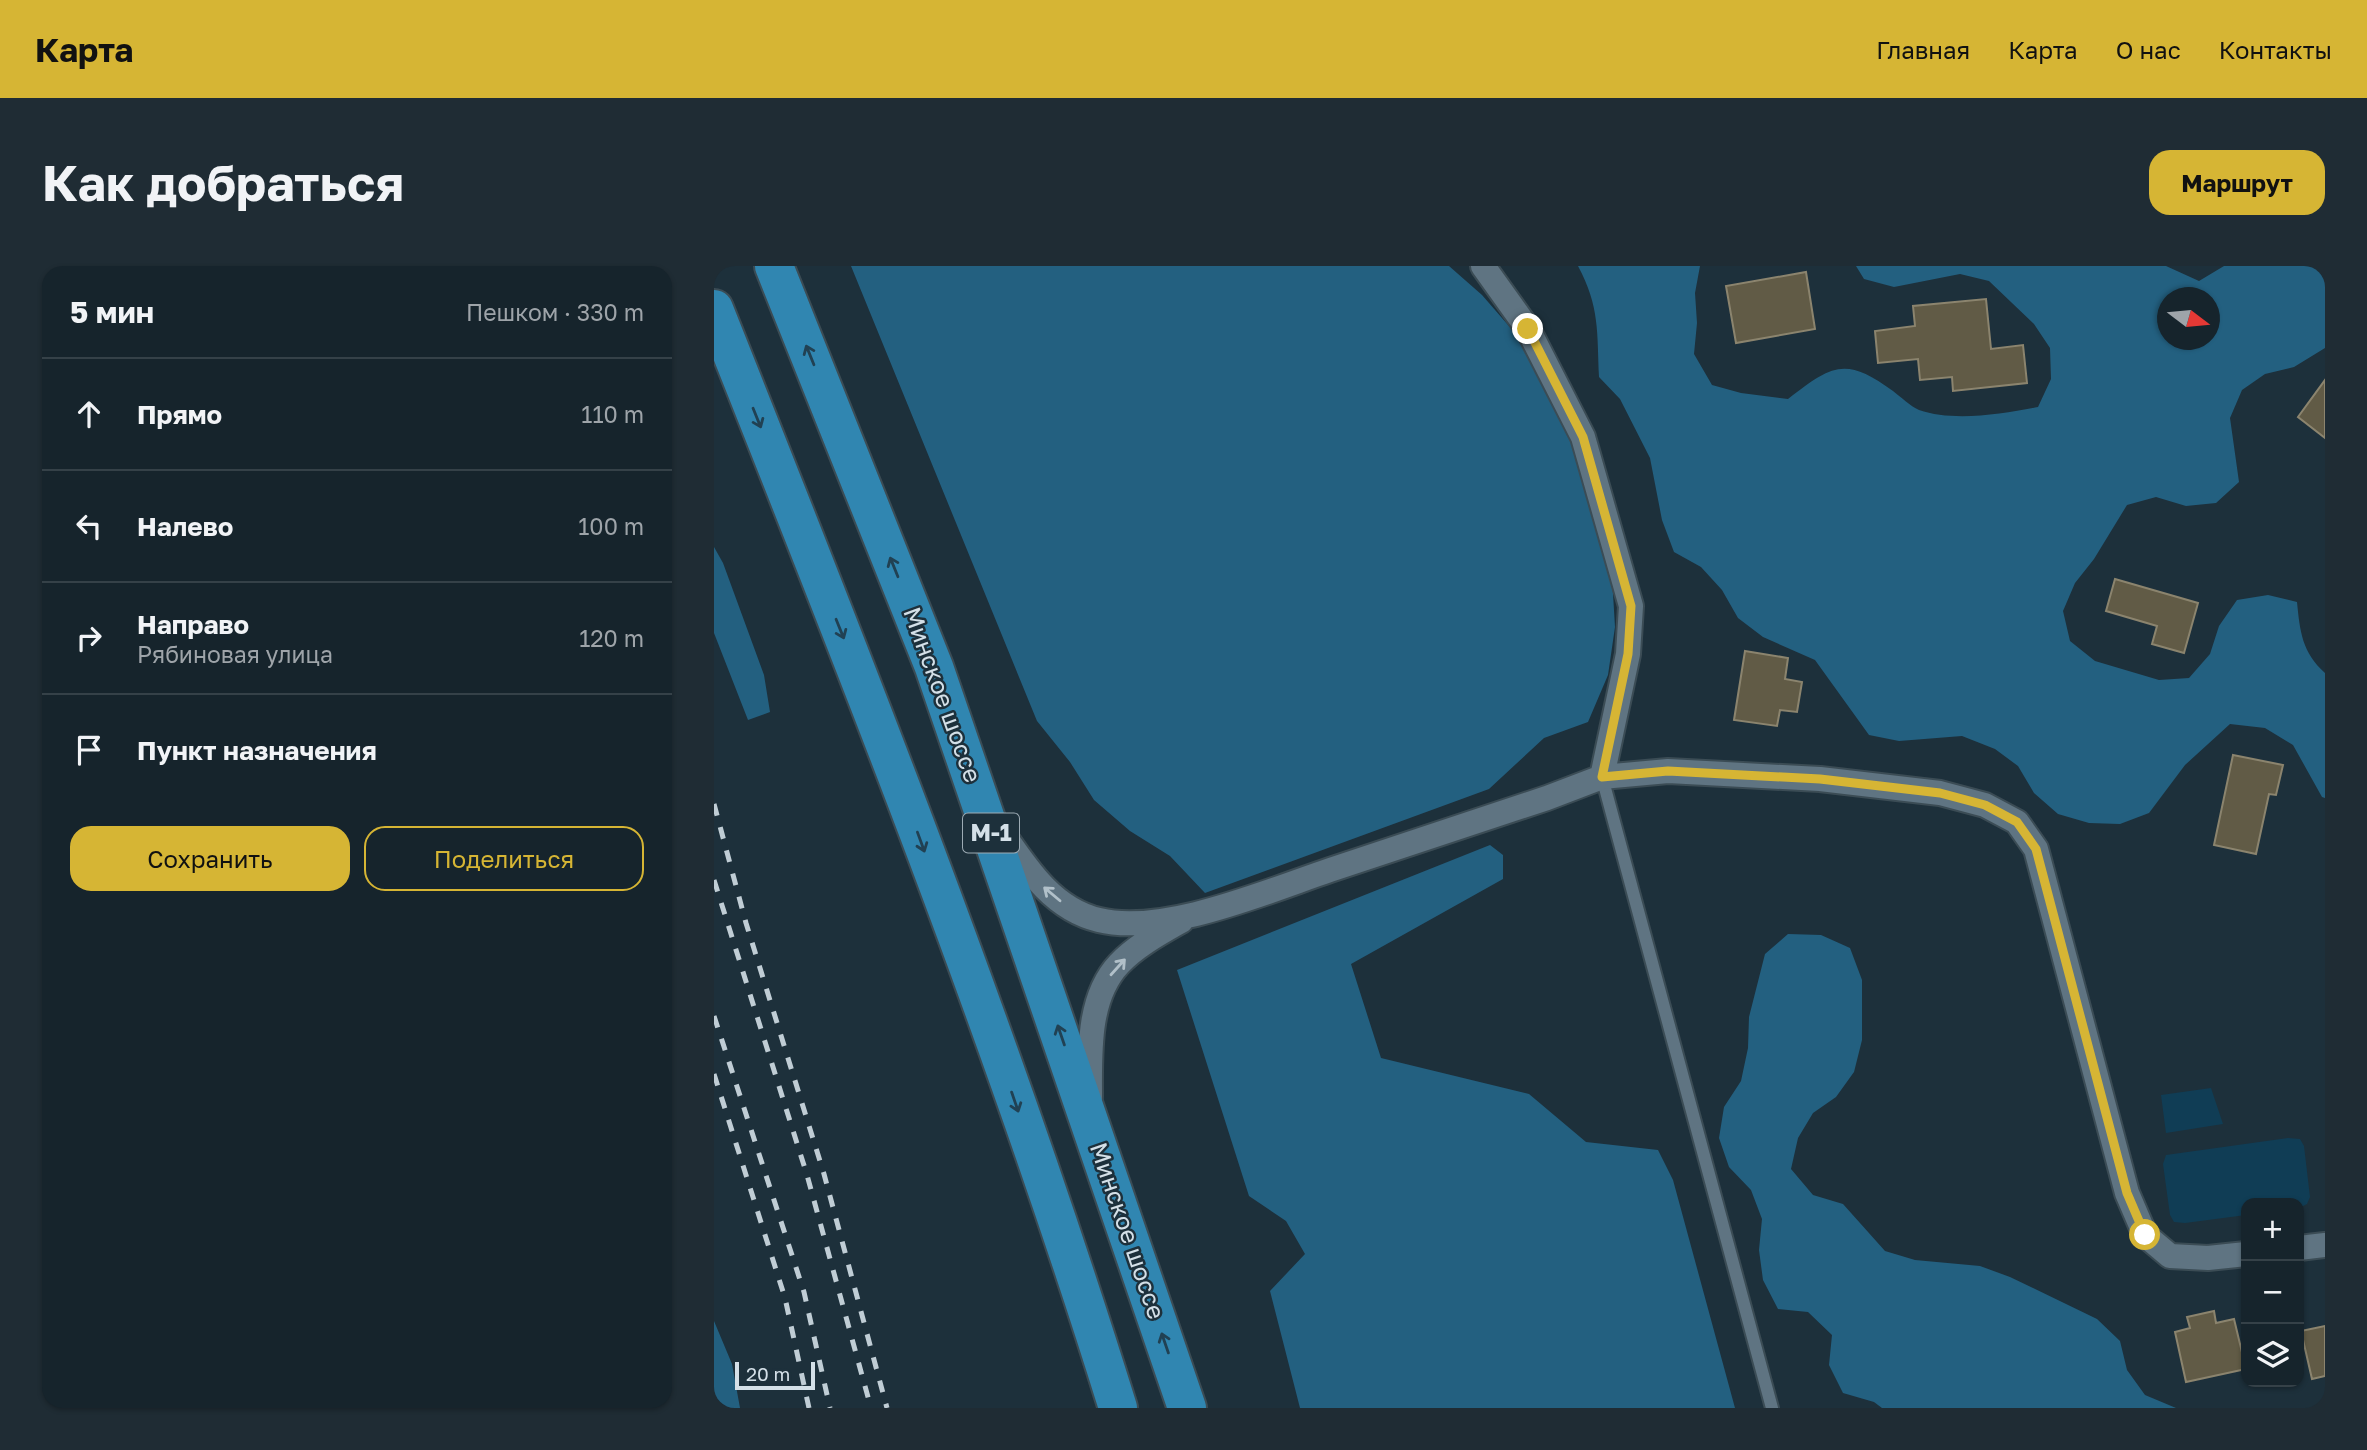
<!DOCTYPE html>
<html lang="ru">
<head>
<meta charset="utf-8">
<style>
	:root { --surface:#16242c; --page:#1f2c34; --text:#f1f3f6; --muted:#9ea4a9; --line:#354148; --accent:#d6b534 }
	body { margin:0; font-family:"Golos Text",sans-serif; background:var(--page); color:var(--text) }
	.controls { position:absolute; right:21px; bottom:21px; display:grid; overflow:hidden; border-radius:14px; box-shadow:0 2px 5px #0004 }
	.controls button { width:63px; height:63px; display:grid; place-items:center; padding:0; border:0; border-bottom:2px solid var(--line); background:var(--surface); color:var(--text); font:35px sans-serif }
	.compass { position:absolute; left:1443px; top:21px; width:63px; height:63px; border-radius:50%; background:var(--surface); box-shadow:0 2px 5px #0004; rotate:106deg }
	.scale { position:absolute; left:21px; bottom:18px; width:80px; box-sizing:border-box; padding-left:7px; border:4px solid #d4e0e8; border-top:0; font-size:19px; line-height:24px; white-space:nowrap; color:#d4e0e8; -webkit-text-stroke:5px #1d303b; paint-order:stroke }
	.stop { position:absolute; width:21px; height:21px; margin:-16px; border:5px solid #d6b534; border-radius:50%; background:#fff }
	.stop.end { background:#d6b534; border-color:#fff; box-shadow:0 2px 7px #0008 }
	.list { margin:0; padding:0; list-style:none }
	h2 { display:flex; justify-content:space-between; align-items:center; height:91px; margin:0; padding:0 28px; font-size:30px }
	h2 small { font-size:23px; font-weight:400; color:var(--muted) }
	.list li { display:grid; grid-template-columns:46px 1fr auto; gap:21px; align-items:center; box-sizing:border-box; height:112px; padding:0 28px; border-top:2px solid var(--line) }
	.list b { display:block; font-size:26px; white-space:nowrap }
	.list p { margin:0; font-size:23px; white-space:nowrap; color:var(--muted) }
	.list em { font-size:23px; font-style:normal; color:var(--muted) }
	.actions { display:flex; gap:14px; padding:21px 28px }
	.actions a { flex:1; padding:16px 0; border:2px solid var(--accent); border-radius:21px; text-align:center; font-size:24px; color:var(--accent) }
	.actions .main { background:var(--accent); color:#111 }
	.icon { flex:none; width:38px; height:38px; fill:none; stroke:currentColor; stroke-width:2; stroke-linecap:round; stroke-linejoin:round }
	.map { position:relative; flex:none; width:1611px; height:1142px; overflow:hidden; border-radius:21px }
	header { display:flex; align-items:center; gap:42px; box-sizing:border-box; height:98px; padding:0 35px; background:var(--accent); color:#111 }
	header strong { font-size:33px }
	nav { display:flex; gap:38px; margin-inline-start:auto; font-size:24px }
	.intro { display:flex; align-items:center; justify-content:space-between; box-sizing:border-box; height:168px; padding:0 42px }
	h1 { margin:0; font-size:49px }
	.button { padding:18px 32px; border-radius:21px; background:var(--accent); color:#111; font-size:24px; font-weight:700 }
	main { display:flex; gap:42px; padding:0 42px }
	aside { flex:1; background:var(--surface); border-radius:21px; box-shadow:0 2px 5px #0004 }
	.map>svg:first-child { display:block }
	.green { fill:#103d55 }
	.forest { fill:#236080; fill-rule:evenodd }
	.building { fill:#615b46; stroke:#8b846e; stroke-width:2 }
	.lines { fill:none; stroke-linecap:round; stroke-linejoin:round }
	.service-casing { stroke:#3b4c55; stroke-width:16 }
	.minor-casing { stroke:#3b4c55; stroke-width:28 }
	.trunk-casing { stroke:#3b4c55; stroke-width:42 }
	.service { stroke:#5f7482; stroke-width:12 }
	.minor { stroke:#5f7482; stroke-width:24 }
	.trunk { stroke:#3086b1; stroke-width:38 }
	.rail { stroke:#c0cdd5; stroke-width:5; stroke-dasharray:12 12; stroke-linecap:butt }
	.oneway { stroke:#214153 }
	.oneway2 { stroke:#b1c0c9 }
	.route { stroke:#d6b534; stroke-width:9 }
	.labels { text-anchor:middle; stroke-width:5; stroke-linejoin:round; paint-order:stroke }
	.shield { fill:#1d303b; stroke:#9dabb4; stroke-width:2 }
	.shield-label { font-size:23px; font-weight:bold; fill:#d4e0e8 }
	.street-label { font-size:24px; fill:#d4e0e8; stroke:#1d303b }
</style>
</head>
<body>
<header>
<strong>Карта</strong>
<nav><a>Главная</a><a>Карта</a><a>О нас</a><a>Контакты</a></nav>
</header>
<div class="intro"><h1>Как добраться</h1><a class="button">Маршрут</a></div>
<main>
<aside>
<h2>5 мин<small>Пешком · 330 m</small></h2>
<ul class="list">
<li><svg class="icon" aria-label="ahead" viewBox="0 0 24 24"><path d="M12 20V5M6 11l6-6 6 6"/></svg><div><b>Прямо</b></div><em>110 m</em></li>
<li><svg class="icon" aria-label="left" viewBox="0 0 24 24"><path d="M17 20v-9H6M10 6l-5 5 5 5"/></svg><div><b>Налево</b></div><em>100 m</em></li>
<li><svg class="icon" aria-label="right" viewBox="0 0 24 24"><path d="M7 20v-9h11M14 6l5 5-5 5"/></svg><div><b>Направо</b><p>Рябиновая улица</p></div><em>120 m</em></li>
<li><svg class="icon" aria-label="arrive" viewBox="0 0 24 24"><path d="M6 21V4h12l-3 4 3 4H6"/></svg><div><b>Пункт назначения</b></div></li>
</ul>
<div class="actions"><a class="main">Сохранить</a><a>Поделиться</a></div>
</aside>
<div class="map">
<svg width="1611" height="1142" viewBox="0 0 1611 1142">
	<rect width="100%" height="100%" fill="#1d303b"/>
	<!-- green -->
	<path class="green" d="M1497,822L1509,858L1452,867L1447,829Z
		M1574,872L1586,873L1590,880L1596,931L1593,938L1585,942V937H1532V949L1471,957L1460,956L1456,949L1449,898L1452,889Z"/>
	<!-- forest -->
	<path class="forest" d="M137,0H735L768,29L801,67L822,107L851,145L898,311L901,361L894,409L874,456L830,472L775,523L491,627L456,590L416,565L380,534L356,496L323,455Z
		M864,0H986L981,27L983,57L980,88L998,119L1027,127L1074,133C1118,99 1131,90 1179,125C1187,131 1196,140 1205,144C1239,156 1289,148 1324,141L1337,113L1336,82L1320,58L1275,15L1246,8L1180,21L1150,13L1142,0H1452L1485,15L1510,0H1611V82L1580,101L1551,108L1528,124L1516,152L1525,216L1502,237L1472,240L1442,231L1413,239L1380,293L1361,317L1349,345L1356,375L1381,395L1445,414L1475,412L1496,388L1505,360L1523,334L1554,329L1583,336C1586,366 1588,386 1611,407V532L1608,531L1579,479L1551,462L1516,458L1471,499L1435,547L1406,558L1375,557L1344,548L1320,527L1304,500L1281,483L1248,470L1185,475L1155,469L1101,394L1049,371L1024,352L1008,324L987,301L960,286L948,254L936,192L906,133L885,111C883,67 886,41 864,0ZM1454,32H1496V74H1454Z
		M0,281L9,297L50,409L56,446L34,454L0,367Z
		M776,579L789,589V613L637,698L667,792L815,828L872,876L944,884L959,914L1021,1142H586L556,1025L591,988L572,955L535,930L463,704Z
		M1074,668L1107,669L1136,682L1148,714V774L1140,806L1122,831L1099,847L1084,872L1077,903L1099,929L1129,938L1171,985L1201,994L1266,1000L1296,1011L1383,1053L1406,1075L1413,1104L1431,1129L1462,1142H1168L1160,1136L1129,1127L1115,1099L1118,1069L1094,1046L1064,1043L1049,1014L1045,984L1048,953L1037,924L1015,901L1005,872L1010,841L1027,815L1034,782L1035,751L1051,688Z
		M0,1055L18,1098L26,1142H0Z"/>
	<!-- building -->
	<path class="building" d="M1092,6L1101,63L1022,77L1012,20Z
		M1272,33L1277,83L1309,79L1313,117L1239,125L1238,111L1206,114L1204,93L1164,97L1161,65L1201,60L1199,40Z
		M1611,114V172L1584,151Z
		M1401,313L1484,337L1470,387L1438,378L1443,360L1392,345Z
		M1031,385L1074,392L1071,413L1088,416L1083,446L1066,444L1063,460L1020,454Z
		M1519,489L1569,499L1562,529L1555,528L1542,588L1500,579Z
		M1500,1045L1502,1057L1520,1053L1532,1103L1472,1116L1461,1066L1476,1062L1473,1051Z
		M1611,1060V1110L1598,1113L1587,1065Z"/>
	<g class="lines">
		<defs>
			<path id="service" d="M888,511L1058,1142"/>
			<path id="minor" d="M769,0L814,63L869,171L917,340L914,388L888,511
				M286,563C312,601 338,643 385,654C449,670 554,625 616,604C689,580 761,556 833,532L888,511L954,505L1106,513L1226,527L1271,539L1303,556L1322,583L1413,927L1431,969L1456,990L1494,992L1532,988
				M376,831C376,788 373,732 405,698C422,680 446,667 467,655
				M1585,982L1611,979"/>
			<path id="trunk" d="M60,0L220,401L473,1142
				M0,43C144,405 288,769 404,1142"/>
		</defs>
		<!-- service casing -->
		<use href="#service" class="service-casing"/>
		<!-- minor casing -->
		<use href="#minor" class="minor-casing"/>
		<!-- trunk casing -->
		<use href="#trunk" class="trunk-casing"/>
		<!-- service -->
		<use href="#service" class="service"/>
		<!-- minor -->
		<use href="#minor" class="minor"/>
		<!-- trunk -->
		<use href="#trunk" class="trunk"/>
		<!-- rail -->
		<path class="rail" d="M0,538L32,657L110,908L173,1142
			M0,614L93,909L157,1142
			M0,750L90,1026L116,1142
			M0,808L71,1032L95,1142"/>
	</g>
	<!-- one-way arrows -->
	<defs><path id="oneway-shaft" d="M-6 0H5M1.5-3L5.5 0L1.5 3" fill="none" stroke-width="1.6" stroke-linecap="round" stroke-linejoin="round" transform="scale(1.75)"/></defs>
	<g class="oneway">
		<use href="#oneway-shaft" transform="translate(96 89) rotate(-112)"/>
		<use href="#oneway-shaft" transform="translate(43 152) rotate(68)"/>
		<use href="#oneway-shaft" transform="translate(180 301) rotate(-112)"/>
		<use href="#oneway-shaft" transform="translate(126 363) rotate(68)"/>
		<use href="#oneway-shaft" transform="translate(207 576) rotate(70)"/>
		<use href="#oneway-shaft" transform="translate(347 769) rotate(-109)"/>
		<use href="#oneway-shaft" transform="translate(301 836) rotate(71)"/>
		<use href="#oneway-shaft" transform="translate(451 1077) rotate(-109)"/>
	</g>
	<g class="oneway2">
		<use href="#oneway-shaft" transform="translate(338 628) rotate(-140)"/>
		<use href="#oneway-shaft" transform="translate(404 701) rotate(-48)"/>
	</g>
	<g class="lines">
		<!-- route -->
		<path class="route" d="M814,63L869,171L917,340L914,388L888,511L954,505L1106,513L1226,527L1271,539L1303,556L1322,583L1413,927L1431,969"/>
	</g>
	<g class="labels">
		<!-- shield labels -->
		<rect class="shield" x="249" y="547.5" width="56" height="39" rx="5"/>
		<g class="shield-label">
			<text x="277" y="575">М-1</text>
		</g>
		<!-- street labels -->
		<g class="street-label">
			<text transform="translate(228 429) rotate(70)" y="8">Минское шоссе</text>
			<text transform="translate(413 965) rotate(71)" y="8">Минское шоссе</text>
		</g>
	</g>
</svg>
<div class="controls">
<button>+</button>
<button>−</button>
<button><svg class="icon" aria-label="layers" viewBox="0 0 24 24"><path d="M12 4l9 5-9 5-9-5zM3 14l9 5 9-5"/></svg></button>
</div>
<svg class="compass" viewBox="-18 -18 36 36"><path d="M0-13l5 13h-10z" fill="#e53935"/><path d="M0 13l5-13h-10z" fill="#9ea4a9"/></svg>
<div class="scale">20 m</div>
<div class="stop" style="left:1431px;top:969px"></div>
<div class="stop end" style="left:814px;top:63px"></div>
</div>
</main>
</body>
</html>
